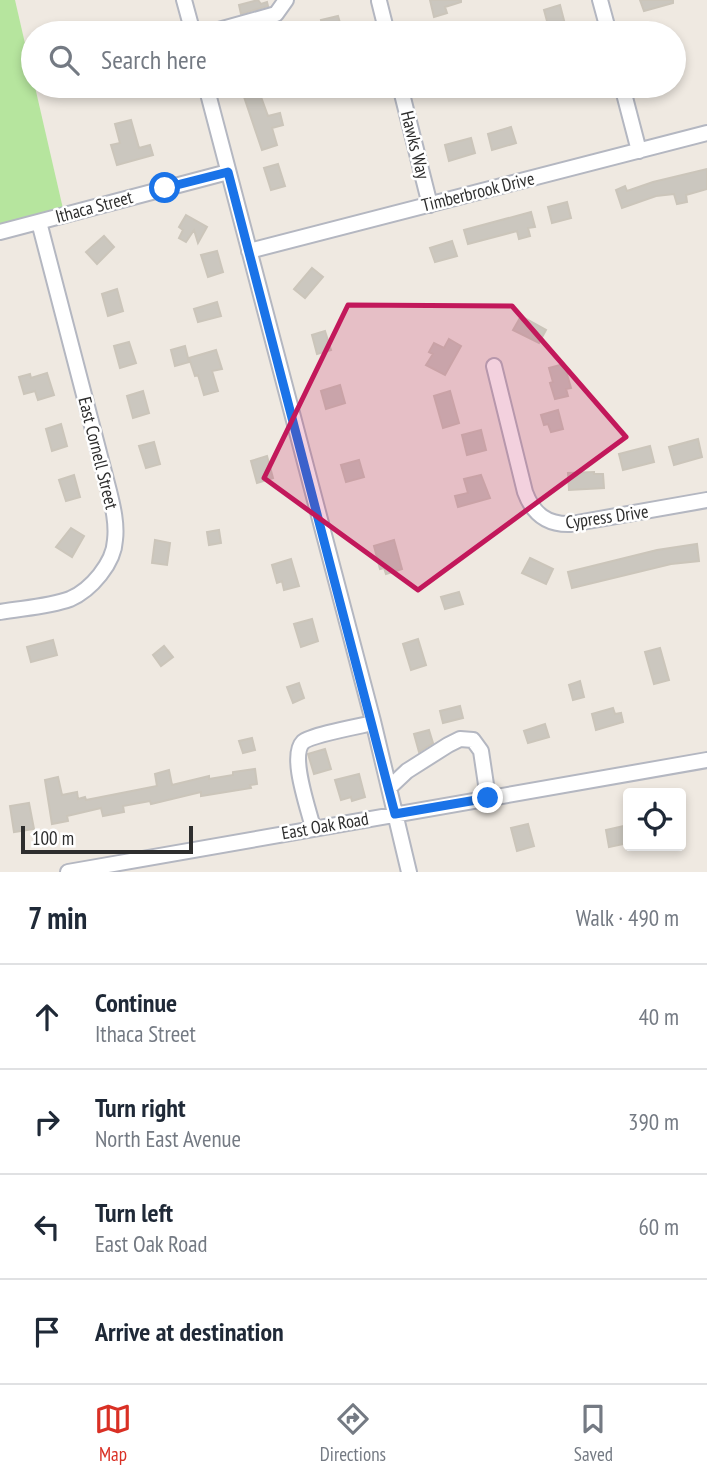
<!DOCTYPE html>
<html lang="en">
<head>
<meta charset="utf-8">
<style>
	:root { --surface:#fff; --page:#f6f6f7; --text:#1f2937; --muted:#747a83; --line:#e0e1e3; --accent:#d93025 }
	body { margin:0; font-family:"PT Sans Narrow",sans-serif; background:var(--page); color:var(--text) }
	.controls { position:absolute; right:21px; bottom:21px; display:grid; overflow:hidden; border-radius:7px; box-shadow:0 4px 10px #0003 }
	.controls button { width:63px; height:63px; display:grid; place-items:center; padding:0; border:0; border-bottom:2px solid var(--line); background:var(--surface); color:var(--text); font:35px sans-serif }
	.scale { position:absolute; left:21px; bottom:18px; width:172px; box-sizing:border-box; padding-left:7px; border:4px solid #2e2e2e; border-top:0; font-size:19px; line-height:24px; white-space:nowrap; color:#2e2e2e; -webkit-text-stroke:5px #fff; paint-order:stroke }
	.stop { position:absolute; width:21px; height:21px; margin:-16px; border:5px solid #1a73e8; border-radius:50%; background:#fff }
	.stop.end { background:#1a73e8; border-color:#fff; box-shadow:0 2px 7px #0008 }
	.list { margin:0; padding:0; list-style:none }
	h2 { display:flex; justify-content:space-between; align-items:center; height:91px; margin:0; padding:0 28px; font-size:30px }
	h2 small { font-size:23px; font-weight:400; color:var(--muted) }
	.list li { display:grid; grid-template-columns:46px 1fr auto; gap:21px; align-items:center; box-sizing:border-box; height:105px; padding:0 28px; border-top:2px solid var(--line) }
	.list b { display:block; font-size:26px; white-space:nowrap }
	.list p { margin:0; font-size:23px; white-space:nowrap; color:var(--muted) }
	.list em { font-size:23px; font-style:normal; color:var(--muted) }
	.icon { flex:none; width:38px; height:38px; fill:none; stroke:currentColor; stroke-width:2; stroke-linecap:round; stroke-linejoin:round }
	.map { position:relative; flex:none; width:707px; height:872px; overflow:hidden }
	.search { position:absolute; background:var(--surface); box-shadow:0 4px 10px #0003; left:21px; right:21px; top:21px; height:77px; display:flex; align-items:center; gap:18px; box-sizing:border-box; padding:0 24px; border-radius:38px; color:var(--muted); font-size:26px }
	.sheet { height:511px; background:var(--surface) }
	nav { display:flex; justify-content:space-around; align-items:center; box-sizing:border-box; height:98px; border-top:2px solid var(--line); background:var(--surface); font-size:19px; color:var(--muted) }
	nav a { display:grid; justify-items:center; gap:4px }
	nav .on { color:var(--accent) }
	.map>svg:first-child { display:block }
	.green { fill:#b6e59e }
	.building { fill:#cbc7bf; stroke:#cbc5ba; stroke-width:2 }
	.lines { fill:none; stroke-linecap:round; stroke-linejoin:round }
	.minor-casing { stroke:#b4b7c1; stroke-width:18 }
	.minor { stroke:#fff; stroke-width:14 }
	.route { stroke:#1a73e8; stroke-width:9 }
	.marked { fill:#c2185b; fill-opacity:0.2; stroke:#c2185b; stroke-width:5; stroke-linejoin:round }
	.labels { text-anchor:middle; stroke-width:5; stroke-linejoin:round; paint-order:stroke }
	.street-label { font-size:18px; fill:#2e2e2e; stroke:#fff }
</style>
</head>
<body>
<div class="map">
<svg width="707" height="872" viewBox="0 0 707 872">
	<rect width="100%" height="100%" fill="#efe9e1"/>
	<!-- green -->
	<path class="green" d="M0,0H15L64,213L0,230Z"/>
	<!-- building -->
	<path class="building" d="M258,0L261,4L267,2L268,6L241,14L239,5Z
		M430,0H461V2L445,7L447,13L434,17Z
		M640,0H673V3L644,11Z
		M560,5L566,28L550,32L544,10Z
		M338,16L343,33H324L321,20Z
		M152,24L155,33H128L127,31Z
		M247,86H257L268,116L280,113L283,125L272,128L277,145L262,150L241,88Z
		M439,86H467V88L442,96Z
		M131,120L139,148L150,145L153,155L117,165L111,145L120,143L115,124Z
		M511,127L516,143L492,150L488,134Z
		M471,138L475,153L449,161L445,145Z
		M278,164L285,186L271,190L264,168Z
		M707,169V189L686,195L687,202L677,204L674,194L656,196L622,208L616,190L625,186L627,191L653,182Z
		M567,202L571,218L552,223L548,207Z
		M531,212L535,227L528,228L530,236L519,239L517,231L468,244L464,230Z
		M186,215L207,227L198,243L194,230L186,242L179,238L183,230L179,227Z
		M104,236L114,247L97,264L86,252Z
		M452,241L457,256L435,262L430,248Z
		M217,251L223,272L208,277L201,255Z
		M312,268L323,277L305,298L294,289Z
		M117,289L123,311L108,316L102,294Z
		M217,302L221,316L198,322L194,309Z
		M521,316L546,330L539,343L513,330Z
		M325,331L331,350L317,354L312,335Z
		M449,339L461,346L445,375L426,365L433,354L429,352L434,343L444,348Z
		M129,342L136,363L120,368L114,346Z
		M185,346L189,362L175,366L171,350Z
		M216,350L222,369L212,371L218,391L204,395L198,375L195,376L189,358Z
		M564,364L571,388L566,389L568,396L555,399L550,383L553,382L549,368Z
		M47,373L54,395L38,400L35,391L24,394L19,377L30,374L31,378Z
		M340,385L345,403L326,409L321,391Z
		M143,391L149,413L133,418L127,396Z
		M450,391L459,423L443,428L434,396Z
		M558,410L563,429L551,432L548,424L544,425L541,415Z
		M61,424L67,446L52,451L46,429Z
		M481,430L486,450L467,455L462,435Z
		M698,439L702,457L674,465L669,447Z
		M154,442L160,464L146,468L139,446Z
		M650,446L654,462L623,470L619,454Z
		M267,456L273,478L257,483L251,461Z
		M359,460L364,477L346,482L341,465Z
		M594,472V474H603L604,488L569,490L568,473Z
		M74,475L80,497L66,501L59,480Z
		M481,475L490,498L458,507L455,496L468,493L464,479Z
		M71,528L84,536L72,557L56,547Z
		M219,530L221,543L209,545L207,532Z
		M155,540L170,543L167,565L152,563Z
		M394,540L402,569L386,574L384,568L380,569L374,546Z
		M697,544L699,561L671,564L572,588L568,572L657,550Z
		M530,558L553,569L546,584L522,573Z
		M291,559L299,586L284,590L282,581L277,583L272,565Z
		M459,592L463,604L445,609L441,597Z
		M312,619L318,641L301,647L294,624Z
		M418,639L426,665L411,670L403,644Z
		M53,640L57,655L31,662L27,647Z
		M164,646L173,657L161,666L153,655Z
		M660,648L669,680L654,684L645,652Z
		M580,681L584,697L573,700L569,685Z
		M299,683L304,698L293,703L287,687Z
		M460,706L463,718L443,723L440,711Z
		M613,708L615,714L621,713L623,722L596,730L592,714Z
		M545,724L549,737L528,743L524,731Z
		M429,730L433,743L419,752L414,734Z
		M252,738L255,750L243,753L239,741Z
		M325,749L331,769L314,774L308,754Z
		M255,769L257,784L250,785L251,788L201,796V792L151,804L150,801L123,806L124,812L103,816L101,808L67,816L68,821L52,824L45,780L58,777L62,795L77,792L78,799L85,797L86,800L157,786L155,774L169,770L172,785L209,776V779L233,775V772Z
		M359,774L365,797L352,801L351,797L341,800L335,780Z
		M29,803L34,829L14,832L10,806Z
		M528,824L534,846L517,851L511,828Z
		M628,825V843L609,847L606,830Z"/>
	<g class="lines">
		<defs>
			<path id="minor" d="M184,0L193,33
				M600,0L609,33
				M379,1L387,33
				M208,33L276,14L286,0
				M206,86L373,721L409,872
				M400,86L430,205
				M622,86L639,151
				M0,232L228,172
				M249,251L707,133
				M494,366L525,492C533,514 547,525 571,524L707,500
				M0,612C23,608 48,607 70,599C91,590 114,563 115,540C117,524 113,507 109,491L39,222
				M389,788L407,771L448,745L460,739L473,740L481,751L488,798
				M313,828C309,810 289,756 303,742C311,735 360,726 373,723
				M68,872L707,760"/>
		</defs>
		<!-- minor casing -->
		<use href="#minor" class="minor-casing"/>
		<!-- minor -->
		<use href="#minor" class="minor"/>
	</g>
	<g class="lines">
		<!-- route -->
		<path class="route" d="M165,188L228,172L395,814L488,798"/>
	</g>
	<!-- marked area -->
	<path class="marked" d="M348,305L512,306L626,437L418,590L264,478Z"/>
	<g class="labels">
		<!-- street labels -->
		<g class="street-label">
			<text transform="translate(415 145) rotate(76)" y="6">Hawks Way</text>
			<text transform="translate(478 192) rotate(-14)" y="6">Timberbrook Drive</text>
			<text transform="translate(94 207) rotate(-15)" y="6">Ithaca Street</text>
			<text transform="translate(98 453) rotate(76)" y="6">East Cornell Street</text>
			<text transform="translate(607 517) rotate(-8)" y="6">Cypress Drive</text>
			<text transform="translate(325 826) rotate(-10)" y="6">East Oak Road</text>
		</g>
	</g>
</svg>
<div class="controls">
<button><svg class="icon" aria-label="locate" viewBox="0 0 24 24"><circle cx="12" cy="12" r="6"/><path d="M12 2v4M12 18v4M2 12h4M18 12h4"/></svg></button>
</div>
<div class="scale">100 m</div>
<div class="stop" style="left:165px;top:188px"></div>
<div class="stop end" style="left:488px;top:798px"></div>
<div class="search"><svg class="icon" aria-label="search" viewBox="0 0 24 24"><circle cx="10" cy="10" r="6"/><path d="M15 15l6 6"/></svg>Search here</div>
</div>
<section class="sheet">
<h2>7 min<small>Walk · 490 m</small></h2>
<ul class="list">
<li><svg class="icon" aria-label="ahead" viewBox="0 0 24 24"><path d="M12 20V5M6 11l6-6 6 6"/></svg><div><b>Continue</b><p>Ithaca Street</p></div><em>40 m</em></li>
<li><svg class="icon" aria-label="right" viewBox="0 0 24 24"><path d="M7 20v-9h11M14 6l5 5-5 5"/></svg><div><b>Turn right</b><p>North East Avenue</p></div><em>390 m</em></li>
<li><svg class="icon" aria-label="left" viewBox="0 0 24 24"><path d="M17 20v-9H6M10 6l-5 5 5 5"/></svg><div><b>Turn left</b><p>East Oak Road</p></div><em>60 m</em></li>
<li><svg class="icon" aria-label="arrive" viewBox="0 0 24 24"><path d="M6 21V4h12l-3 4 3 4H6"/></svg><div><b>Arrive at destination</b></div></li>
</ul>
</section>
<nav>
<a class="on"><svg class="icon" aria-label="map" viewBox="0 0 24 24"><path d="M3 6l6-2 6 2 6-2v14l-6 2-6-2-6 2zM9 4v14M15 6v14"/></svg>Map</a>
<a><svg class="icon" aria-label="directions" viewBox="0 0 24 24"><path d="M12 3l9 9-9 9-9-9zM9 14v-3h6M13 9l2 2-2 2"/></svg>Directions</a>
<a><svg class="icon" aria-label="saved" viewBox="0 0 24 24"><path d="M7 4h10v16l-5-4-5 4z"/></svg>Saved</a>
</nav>
</body>
</html>
